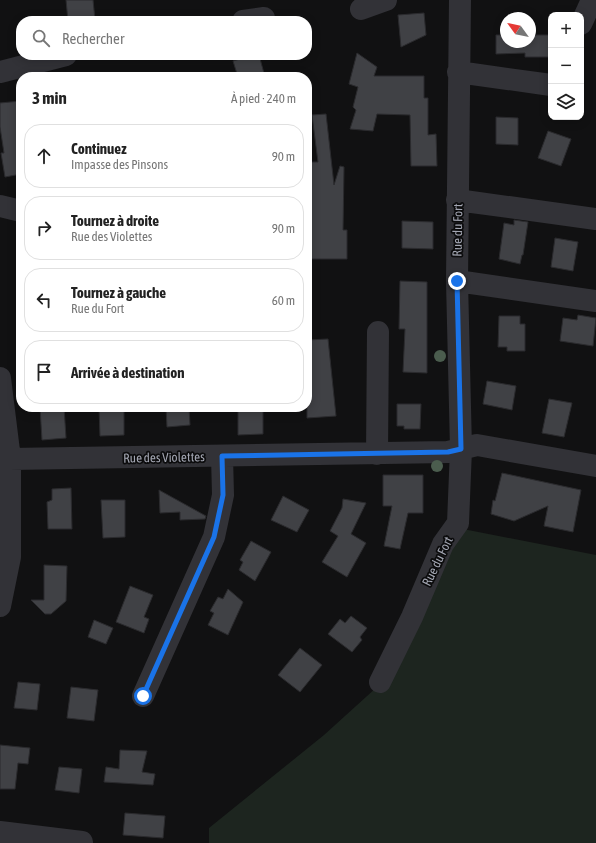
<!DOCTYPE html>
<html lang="fr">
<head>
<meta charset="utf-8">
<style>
	:root { --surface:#fff; --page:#f6f6f6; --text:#222; --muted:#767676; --line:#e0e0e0 }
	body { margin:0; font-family:"Asap Condensed",sans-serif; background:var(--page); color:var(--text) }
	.controls { position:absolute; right:12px; top:12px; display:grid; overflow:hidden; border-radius:8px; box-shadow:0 2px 10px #0003 }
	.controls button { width:36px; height:36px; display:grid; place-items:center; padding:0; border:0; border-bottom:1px solid var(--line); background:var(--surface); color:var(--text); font:20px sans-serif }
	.compass { position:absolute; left:500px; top:12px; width:36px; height:36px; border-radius:50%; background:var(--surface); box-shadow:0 2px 10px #0003; rotate:303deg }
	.stop { position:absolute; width:12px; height:12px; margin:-9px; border:3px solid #1a73e8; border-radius:50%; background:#fff }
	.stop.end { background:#1a73e8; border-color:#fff; box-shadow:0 1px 4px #0008 }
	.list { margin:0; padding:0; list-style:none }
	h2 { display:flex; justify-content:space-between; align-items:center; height:52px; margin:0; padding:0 16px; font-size:17px }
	h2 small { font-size:13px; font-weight:400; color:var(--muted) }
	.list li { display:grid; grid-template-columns:26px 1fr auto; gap:12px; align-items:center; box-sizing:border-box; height:64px; margin:0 8px 8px; padding:0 8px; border:1px solid var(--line); border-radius:16px }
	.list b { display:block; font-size:15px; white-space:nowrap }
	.list p { margin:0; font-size:13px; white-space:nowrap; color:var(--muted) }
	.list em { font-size:13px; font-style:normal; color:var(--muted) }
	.icon { flex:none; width:22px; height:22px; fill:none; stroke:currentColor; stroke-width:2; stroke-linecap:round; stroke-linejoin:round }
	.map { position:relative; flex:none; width:596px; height:843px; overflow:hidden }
	.search { position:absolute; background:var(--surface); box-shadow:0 2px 10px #0003; left:16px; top:16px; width:296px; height:44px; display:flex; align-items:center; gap:10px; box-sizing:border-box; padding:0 14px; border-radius:16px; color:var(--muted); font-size:15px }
	.panel { position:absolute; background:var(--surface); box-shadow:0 2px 10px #0003; left:16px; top:72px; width:296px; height:340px; border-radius:16px }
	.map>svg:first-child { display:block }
	.green { fill:#1d251f }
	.building { fill:#404145; stroke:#2b2b2e }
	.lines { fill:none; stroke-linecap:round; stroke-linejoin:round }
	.minor { stroke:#323237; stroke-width:22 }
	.tree { fill:#4b5d4e }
	.route { stroke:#1a73e8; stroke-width:5 }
	.labels { text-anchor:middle; stroke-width:3.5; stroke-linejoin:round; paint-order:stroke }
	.street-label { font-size:13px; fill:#a3a6b2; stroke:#0c0c0d }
</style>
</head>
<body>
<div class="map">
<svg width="596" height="843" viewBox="0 0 596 843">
	<rect width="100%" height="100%" fill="#111112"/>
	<!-- green -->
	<path class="green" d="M463,529L596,555V843H209V828L324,735L377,687Z"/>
	<!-- building -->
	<path class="building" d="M66,0H93L95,20L68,21Z
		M424,13L426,35L401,47L398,15Z
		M496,35H506V42H530V35H550V57H525V53L496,54Z
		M357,53L377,67L374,76H424V98H428V135L436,134L437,166H411L410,115L377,114L373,131L350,129L356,110L353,107L358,87L349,84Z
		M254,55H259L265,77H238L233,61Z
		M21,101V174L5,177L1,153H4L0,127V103Z
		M326,114L334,185L340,166L344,167L343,230H347V259H307V162H318L312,115Z
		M496,117L518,118V145L496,144Z
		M548,131L571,139L561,166L538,158Z
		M514,220L528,222L523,255H522L520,264L499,259L504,223L514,225Z
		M402,221L433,222V249L402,248Z
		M555,238L578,242L573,271L551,267Z
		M400,281L427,282V373L403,372L405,329H399Z
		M578,315L596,318L593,346L560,341L563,318L577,320Z
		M499,316H520V324H525V351H507V347H498Z
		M328,339L336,416L307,418V340Z
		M487,381L516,386L512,410L483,404Z
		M549,399L572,403L564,437L542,433Z
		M397,404H421L420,429H404V426H397Z
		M40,407H64L66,438L42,440Z
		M99,407H124V435L100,436Z
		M166,407H189L190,425L167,427Z
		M238,407H263V434L238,435Z
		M502,473L581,490L573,532L544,526L548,506L514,521L491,514L493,500L495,501Z
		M383,475H423V513H408L400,549L384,546L392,506H383Z
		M71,488L72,529H48L47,502L52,500V489Z
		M159,490L206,516L205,519L180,520V512L160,513Z
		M283,496L309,510L297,532L271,520Z
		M343,499L366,503L351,534L366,543L347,577L322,562L338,536L330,531L342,508Z
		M101,500H125V537L103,538Z
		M251,541L271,552L255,581L239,570L243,562L240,560Z
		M44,565L67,566L66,601L51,614H45L31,600H44Z
		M130,586L153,595L144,617L149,619L144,633L116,622Z
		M228,589L243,602L228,635L208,625L214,613L210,611L218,597L223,599Z
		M351,616L367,628L360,637L362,640L352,652L328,634L340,619L345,623Z
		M94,620L113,628L106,644L88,637Z
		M300,648L322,665L300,692L278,675Z
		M18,682L40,684L37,710L14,708Z
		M71,687L98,690L94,721L67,718Z
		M0,745L30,748L28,764L18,763L15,789H0Z
		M120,750L147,751L142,772L155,774L153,785L104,782L106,767L119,769Z
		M59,767L82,769L79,793L55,790Z
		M125,813L165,816L163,838L123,835Z"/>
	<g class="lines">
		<!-- minor -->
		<path class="minor" d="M361,9L386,0
			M243,21L264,18
			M581,24L592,0
			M0,72L66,55
			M458,72L551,85
			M457,200L596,219
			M0,206L21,211
			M457,281L596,301
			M0,378L10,459V557L0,606
			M377,454L378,332
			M10,459L448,452L477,445L596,466
			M380,682L412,617L443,544L458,523L461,449L457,281L460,0
			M143,696L214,537L223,495L222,456
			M0,832L82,842"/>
	</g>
	<!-- trees -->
	<g class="tree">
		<circle cx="440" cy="356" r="6"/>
		<circle cx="437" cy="466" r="6"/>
	</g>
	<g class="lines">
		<!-- route -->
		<path class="route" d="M143,696L214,537L223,495L222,456L448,452L461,449L457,281"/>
	</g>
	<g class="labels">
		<!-- street labels -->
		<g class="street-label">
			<text transform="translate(457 230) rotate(-89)" y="5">Rue du Fort</text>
			<text transform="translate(164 457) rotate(-1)" y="5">Rue des Violettes</text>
			<text transform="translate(437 561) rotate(-64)" y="5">Rue du Fort</text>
		</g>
	</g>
</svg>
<div class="controls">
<button>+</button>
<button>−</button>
<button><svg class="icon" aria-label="layers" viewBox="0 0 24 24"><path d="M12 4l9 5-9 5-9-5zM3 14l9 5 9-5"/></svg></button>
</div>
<svg class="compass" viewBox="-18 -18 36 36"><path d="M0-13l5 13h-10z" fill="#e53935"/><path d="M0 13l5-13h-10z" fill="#767676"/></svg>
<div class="stop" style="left:143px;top:696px"></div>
<div class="stop end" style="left:457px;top:281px"></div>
<div class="search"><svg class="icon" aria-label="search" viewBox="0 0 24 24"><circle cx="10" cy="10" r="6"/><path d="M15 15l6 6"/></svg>Rechercher</div>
<section class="panel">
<h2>3 min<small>À pied · 240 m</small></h2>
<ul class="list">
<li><svg class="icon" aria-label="ahead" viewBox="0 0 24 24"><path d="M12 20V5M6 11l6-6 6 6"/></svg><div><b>Continuez</b><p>Impasse des Pinsons</p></div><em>90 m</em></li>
<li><svg class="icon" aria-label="right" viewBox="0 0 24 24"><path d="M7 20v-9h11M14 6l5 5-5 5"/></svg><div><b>Tournez à droite</b><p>Rue des Violettes</p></div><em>90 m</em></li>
<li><svg class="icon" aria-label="left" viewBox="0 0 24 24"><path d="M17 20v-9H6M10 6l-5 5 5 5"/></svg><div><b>Tournez à gauche</b><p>Rue du Fort</p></div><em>60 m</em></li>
<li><svg class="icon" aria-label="arrive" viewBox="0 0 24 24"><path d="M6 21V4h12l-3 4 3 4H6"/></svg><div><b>Arrivée à destination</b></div></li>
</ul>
</section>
</div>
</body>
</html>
